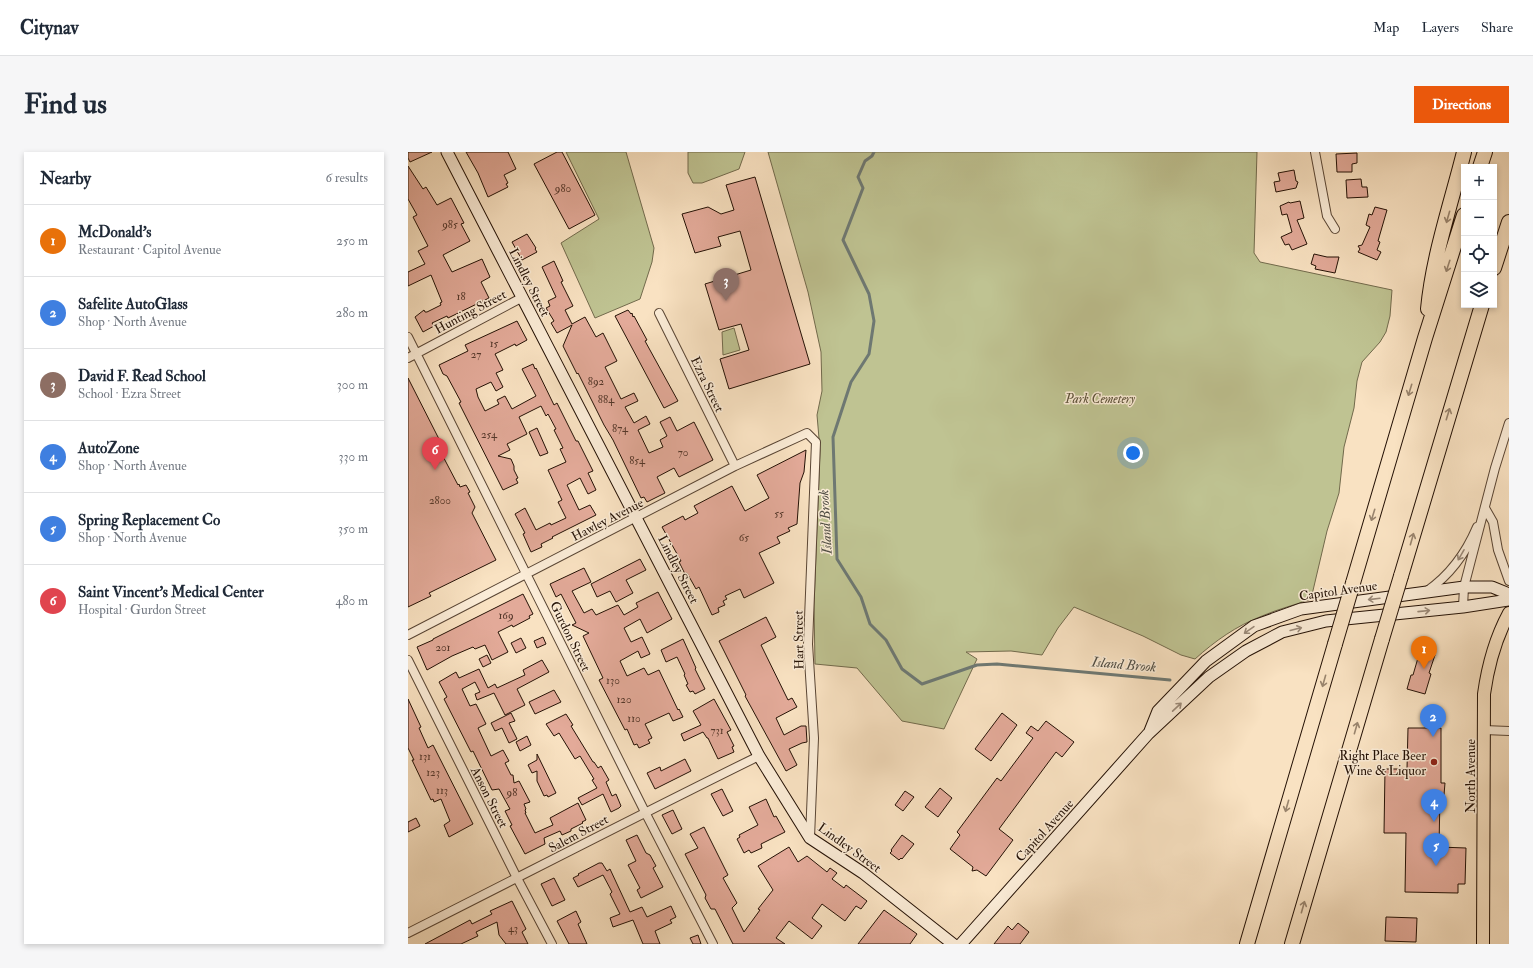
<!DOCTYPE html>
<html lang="en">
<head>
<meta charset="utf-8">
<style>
	:root { --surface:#fff; --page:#f6f6f7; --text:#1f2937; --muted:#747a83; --line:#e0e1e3; --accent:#ea580c }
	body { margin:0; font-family:"IM FELL Double Pica",serif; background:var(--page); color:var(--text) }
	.controls { position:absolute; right:12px; top:12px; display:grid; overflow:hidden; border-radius:0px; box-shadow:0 2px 6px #0003 }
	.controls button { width:36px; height:36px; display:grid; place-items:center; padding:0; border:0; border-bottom:1px solid var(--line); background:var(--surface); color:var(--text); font:20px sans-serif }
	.you { position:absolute; left:725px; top:301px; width:14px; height:14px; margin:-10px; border:3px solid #fff; border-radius:50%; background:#1a73e8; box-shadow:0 0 0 6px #1a73e833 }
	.badge { display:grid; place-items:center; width:26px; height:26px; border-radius:50%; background:var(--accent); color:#fff; font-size:13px; font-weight:700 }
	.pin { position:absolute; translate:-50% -33px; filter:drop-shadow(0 1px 2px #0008) }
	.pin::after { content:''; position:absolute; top:21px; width:14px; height:12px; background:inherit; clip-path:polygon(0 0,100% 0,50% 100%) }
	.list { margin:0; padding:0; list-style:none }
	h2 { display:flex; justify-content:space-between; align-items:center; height:52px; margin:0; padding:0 16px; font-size:17px }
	h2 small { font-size:13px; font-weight:400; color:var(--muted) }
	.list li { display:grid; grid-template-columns:26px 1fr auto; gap:12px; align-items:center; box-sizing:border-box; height:72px; padding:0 16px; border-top:1px solid var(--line) }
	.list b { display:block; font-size:15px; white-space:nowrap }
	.list p { margin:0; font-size:13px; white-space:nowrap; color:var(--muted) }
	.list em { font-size:13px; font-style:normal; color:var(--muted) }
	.icon { flex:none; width:22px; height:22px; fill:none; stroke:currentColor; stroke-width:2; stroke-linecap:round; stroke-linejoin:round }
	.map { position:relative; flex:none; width:1101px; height:792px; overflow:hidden; border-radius:0px }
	header { display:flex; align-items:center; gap:24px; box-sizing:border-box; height:56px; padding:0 20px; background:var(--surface); border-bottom:1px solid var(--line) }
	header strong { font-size:19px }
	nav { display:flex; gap:22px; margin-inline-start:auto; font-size:14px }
	.intro { display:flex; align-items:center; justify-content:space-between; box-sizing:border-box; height:96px; padding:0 24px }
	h1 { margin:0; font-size:28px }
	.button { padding:10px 18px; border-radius:0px; background:var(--accent); color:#fff; font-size:14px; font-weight:700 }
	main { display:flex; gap:24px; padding:0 24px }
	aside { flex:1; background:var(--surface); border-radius:0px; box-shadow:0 2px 6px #0003 }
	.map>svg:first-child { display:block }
	.green { fill:#bfc392; stroke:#726a4c }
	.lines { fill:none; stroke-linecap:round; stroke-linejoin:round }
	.stream { stroke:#6e7872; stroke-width:3 }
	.building { fill:#e3aa99; stroke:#241105 }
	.minor-casing { stroke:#594534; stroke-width:10 }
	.secondary-casing { stroke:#241105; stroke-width:13 }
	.primary-casing { stroke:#241105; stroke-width:14 }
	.motorway-casing { stroke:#241105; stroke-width:16 }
	.minor { stroke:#fbecd7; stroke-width:8 }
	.secondary { stroke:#fbecd7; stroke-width:11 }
	.primary { stroke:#f9e2c2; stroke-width:12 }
	.motorway { stroke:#f9e2c2; stroke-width:14 }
	.motorway-bridge-casing { stroke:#241105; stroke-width:16; stroke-linecap:butt }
	.motorway-bridge { stroke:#f9e2c2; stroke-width:14 }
	.oneway { stroke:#99846d }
	.oneway2 { stroke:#9a8978 }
	.poi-dot { fill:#8f2418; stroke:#fbecd7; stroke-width:1.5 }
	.labels { text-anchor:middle; stroke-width:3; stroke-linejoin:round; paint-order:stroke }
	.number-label { font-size:11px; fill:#54372a }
	.street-label { font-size:13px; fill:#241105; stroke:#fbecd7 }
	.park-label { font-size:13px; font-style:italic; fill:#5a4f36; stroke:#fbecd7 }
	.poi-label { font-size:13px; fill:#241105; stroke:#fbecd7; text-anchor:end }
	.water-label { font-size:14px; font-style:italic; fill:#4f4d44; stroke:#fbecd7 }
</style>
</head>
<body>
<header>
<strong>Citynav</strong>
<nav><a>Map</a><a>Layers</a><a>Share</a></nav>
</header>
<div class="intro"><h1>Find us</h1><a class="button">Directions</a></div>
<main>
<aside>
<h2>Nearby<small>6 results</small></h2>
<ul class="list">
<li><span class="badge" style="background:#e8710a">1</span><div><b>McDonald's</b><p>Restaurant · Capitol Avenue</p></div><em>250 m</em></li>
<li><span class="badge" style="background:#3f7fe0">2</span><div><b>Safelite AutoGlass</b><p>Shop · North Avenue</p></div><em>280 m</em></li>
<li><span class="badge" style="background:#8d6e63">3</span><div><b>David F. Read School</b><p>School · Ezra Street</p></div><em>300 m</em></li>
<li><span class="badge" style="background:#3f7fe0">4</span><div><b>AutoZone</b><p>Shop · North Avenue</p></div><em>330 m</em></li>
<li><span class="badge" style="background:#3f7fe0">5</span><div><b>Spring Replacement Co</b><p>Shop · North Avenue</p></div><em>350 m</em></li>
<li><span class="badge" style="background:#e0444e">6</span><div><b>Saint Vincent's Medical Center</b><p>Hospital · Gurdon Street</p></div><em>480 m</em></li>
</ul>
</aside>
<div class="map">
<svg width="1101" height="792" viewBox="0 0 1101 792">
	<rect width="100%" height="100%" fill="#f9e2c2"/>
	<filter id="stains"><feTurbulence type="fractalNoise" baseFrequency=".005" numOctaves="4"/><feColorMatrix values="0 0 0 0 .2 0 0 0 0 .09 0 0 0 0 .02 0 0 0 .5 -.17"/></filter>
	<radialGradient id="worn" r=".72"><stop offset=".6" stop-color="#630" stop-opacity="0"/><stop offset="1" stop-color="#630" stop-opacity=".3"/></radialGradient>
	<!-- green -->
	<path class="green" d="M158,0H218L246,96L244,110L232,147L187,166L153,91L191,67Z
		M280,0H337L331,17L294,31H285L280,21Z
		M360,0H849L846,101L852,110L984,138L982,164L978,180L972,190L954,210L949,229L946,256L936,295L931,341L919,379L903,447C887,453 870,457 854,464C828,474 807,489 787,507L773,503L735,484L666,455L650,476L634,503L603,499L558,500L569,507L536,577L494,569L449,516L407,512L406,454L412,298L409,263L414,239L413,200L400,140Z
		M326,176L332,198L315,203L314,180Z"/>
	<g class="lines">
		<!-- stream -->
		<path class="stream" d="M466,0L464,4L457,9L450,25L455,36L435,88L461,142L466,169L461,202L443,230L425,285L429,407L453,445L462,472L478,488L494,517L514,532L569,513L589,512L762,528"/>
	</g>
	<!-- building -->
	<path class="building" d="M0,0H24L2,10L0,6Z
		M58,0H100L108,17L96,23L100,31L98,32L100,35L80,45L70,21Z
		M149,0H154L187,63L161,77L126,12Z
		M949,1V11L944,12V20H929L928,2Z
		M0,14L15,37L18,35L29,53L43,46L56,71L53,72L62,89L35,103L44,120L74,107L82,125L73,130L81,146L40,166L39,164L24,171L26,174L15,180L7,165L16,158L17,160H19L33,153L32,151L34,150L23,123L0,134V120L17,112L10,99L20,94L5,65L9,63L0,47Z
		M886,18L888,29L890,30L888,36L868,40L866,30L872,29L870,21Z
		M347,25L402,212L321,237L312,207L341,198L333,172L311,178L297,132L343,118L332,79L310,85L313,94L287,101L274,62L300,55L313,62L326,58L318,33Z
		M953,27L954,35H959L960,45L939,46L938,28Z
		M892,49L896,66L889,68L899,92L884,98L881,92L877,93L873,85L884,80L879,62L874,63L872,54L881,50L882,51Z
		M967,55L979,58L970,89L972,90L969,98L973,100L969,108L950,100L952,97L950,94L954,93L962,75L958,73L961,62L964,63Z
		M119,82L128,96L127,97L129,100L114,108L104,90Z
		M906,102L919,105H931L927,121L907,117L908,114L903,112Z
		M146,109L155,129L153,130L165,154L157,158L164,172L177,165L188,185L195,181L209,209L197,215L213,247L226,241L230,249L217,255L226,271L238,264L242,272L230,278L241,301L255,295L252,288L259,284L252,270L262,265L269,279L286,270L305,308L271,325L266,316L249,325L257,341L239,350L236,345L233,346L205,288L196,273L170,221L169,222L155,194L164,173L149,181L143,171L146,169L138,156L142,154L140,149L148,145L134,115Z
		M220,158L223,162L224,161L225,165L226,164L239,188L237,189L270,249L256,256L207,164Z
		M109,169L119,188L108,194L107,192L87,202L95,218L88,221L95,235L88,239L83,230L68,237L70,245L77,259L91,252L89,248L97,244L104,257L128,244L114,217L125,212L127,217L128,216L146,253L149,251L168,289H170L185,319L180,321L188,338L180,342L172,326L159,333L171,358L182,353L188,363L144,385L145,386L133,392L134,395L123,400L115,382L117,381L107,362L117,356L128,378L142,371L143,373L158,366L150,350L154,348L140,318L158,310L152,297L155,296L146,278L148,277L140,262L138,264L133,254L111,265L119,282L99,292L102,298L90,304L103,307L106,314V318L110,326L108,327L110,331L95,338L51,251L53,250L39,224L35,222L31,213L60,199L57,193Z
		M0,226L33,291L29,293L50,333L51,332L52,335L58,333L62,340L60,341L67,355L64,361L88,408L21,441L23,444L0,455Z
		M129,276L140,301L132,304L121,280Z
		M398,298L396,320L392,331L389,372L380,376L382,379L369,385L372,391L351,401L366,431L336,446L332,437L317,444L319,447L315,449L317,453L310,456L311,460L304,463L291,435L288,437L279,421L277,422L271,410L273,409L254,375L275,364L277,368L290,361L286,354L324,334L337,359L361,346L349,323Z
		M232,407L238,418L218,428L225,441L208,450L202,439L189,445L183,432Z
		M176,416L183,430L164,439L176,461L184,457L188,463L210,453L216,463L230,455L228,451L250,440L264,467L239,481L232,467L216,476L223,490L234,485L242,502L233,506L230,499L212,509L219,524L236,516L240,523L251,518L270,558L271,557L275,565L265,569L261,561L237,572L244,586L240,588L242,591L231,596L229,592L226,593L219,577L217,578L191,528L195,526L175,484L181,481L164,473L168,471L153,442L148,445L142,432Z
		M115,442L125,462L121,464L122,466L105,475L104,473L90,480L100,500L84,508L77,493L67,497L65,495L44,504L19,518L9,495L25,488V487Z
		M358,465L368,485L353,493L380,548L384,546L389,555L368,566L376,583L393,574H398L399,590L394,591L381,597L389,613L378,619L337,544L338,543L311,489Z
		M135,485L138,492L129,496L126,489Z
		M113,486L118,496L108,501L103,491Z
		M275,487L288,516L287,517L297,537L287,542L285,539L282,540L278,533L280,532L276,523L277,522L269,505L258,510L253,498Z
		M1012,499L1027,503L1021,521L1023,522L1017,542L999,537L1003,523H1005Z
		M79,503L83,511L75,515L71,507Z
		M134,508L141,520L109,537L117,553L97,563L86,541L69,548L67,542L72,540L67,530L54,537L62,554L68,552L78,572L70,576L83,604L95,598L101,609L97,611L103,623H105L106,631L111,629L122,650L116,652L118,657L117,658L118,661H117L127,681L145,673L142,666L170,651L178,668L174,670L175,671L163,677V679L154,683L152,679L136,686L137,692L117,702L102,674L104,673L97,659L102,657L91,637L84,638L65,599L63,600L36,547L39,545L31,530L48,520L51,526L71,517L80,536L87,532L89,536L117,523L115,518Z
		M146,538L153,550L127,562L121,550Z
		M0,547L13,575L11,576L20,596L25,593L65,672L41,685L36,673L42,669L33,647L26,650L25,647L23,648L4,608H6L0,596Z
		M306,547L323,578L319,580L326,594L324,595L326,600L310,607L300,586H299L295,580L276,589L273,582L293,573L285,559Z
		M103,561L107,569L101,571L109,587L101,591L94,576L87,579L83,571Z
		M594,561L609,573L583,609L567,597Z
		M158,562L165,573L163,574L185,610H186L190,616L193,614L201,628L198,630L204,644L208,642L213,654L211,656L203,660L195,642L174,653L170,646L189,636L184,628L186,627L172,604L167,607L151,581L146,584L138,572Z
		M638,569L666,590L654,605L648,600L591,677L605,688L578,724L569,718L564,719L565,715L542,697L552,683L549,680L589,626L593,629L625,586L618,581L623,574L630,579Z
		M1000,576H1033V631H1037L1036,643H1032L1031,695L1058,696L1057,732H1050V741L997,740L998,681H976L977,617H999Z
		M119,584L123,593L112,599L108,590Z
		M129,602L148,641L140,645L139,643L136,644L129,629V619L124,621L120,613L129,608Z
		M277,607L283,619L247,637L239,621L252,615L253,619Z
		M532,636L544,646L530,665L517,655Z
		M314,637L325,659L315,664L303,642Z
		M497,639L506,645L495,659L487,653Z
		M358,647L366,665L368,664L377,680L353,692L354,696L343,701L341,698L336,701L329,687L332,685L331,683L350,673L341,655Z
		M265,658L274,677L264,682L254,663Z
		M8,666L12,674L0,680V670Z
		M296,675L320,723L315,726L329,751L324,756L336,780L352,758L350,757L365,738L350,714L381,695L390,710L399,704L419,720L422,716L429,721L424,727L436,736L438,733L459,749L453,757L448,754L437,769L414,752L404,766L414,774L404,787L381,769L368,786L377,792H325L307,757H303L297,746L298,743L277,702L290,696L282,682Z
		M229,683L238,701L242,703L248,714L245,716L255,735L233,746L229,738L232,736L220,713L228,709L218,688Z
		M494,683L506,692L494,707L493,706L491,708L482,701L484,699L483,698Z
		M191,711H194L199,719L202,717L222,760L234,755L239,765L263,754L268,765L262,768L264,771L247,779L252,792H235L225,768L205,775L202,766L212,762L202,742L204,740L195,723L170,735L165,726L171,723L170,722Z
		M146,726L157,748L144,754L133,732Z
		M104,749L118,777L114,780L120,792H98L91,783L89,770L68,780L70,784L53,792H17L62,768L64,772L84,762L82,759Z
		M476,758L509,782L502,792H450Z
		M168,759L173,770L170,772L179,792H161L149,769Z
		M978,765L1009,766L1008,790L977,789Z
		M610,771L621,780L612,792H586L600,774L604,778Z
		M290,783L293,792H285L282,786Z"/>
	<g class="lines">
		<defs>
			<path id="minor" d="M907,0L919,64L927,77
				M251,161L327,314
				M0,185L237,660L305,792
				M0,206L115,145
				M1077,356L1085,370L1090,398L1101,429
				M1019,439C1042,423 1058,401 1069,375
				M1055,455L1056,435L1087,316L1101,271
				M0,483L327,314L399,281L408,290L400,492L406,586L402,686
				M0,508L109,726L144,792
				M1076,578L1101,579
				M0,781C117,722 233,662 351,604"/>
			<path id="secondary" d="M39,0L351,604L402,686L455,721L545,792
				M742,579L750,559L798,509L846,474L893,457L1056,435H1084L1101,442
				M553,792L740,582L801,525L838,499L874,480L918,469L1055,455L1101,448"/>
			<path id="primary" d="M1075,792L1076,542C1080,513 1087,487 1101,461"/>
			<path id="motorway" d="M1072,15L1077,0
				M1086,116L1101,70
				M1020,157C1025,104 1043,52 1056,0
				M993,424L1074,153
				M945,431L1017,186L1056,63
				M839,792L927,492
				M884,792L974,487"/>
		</defs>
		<!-- minor casing -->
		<use href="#minor" class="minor-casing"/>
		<!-- secondary casing -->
		<use href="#secondary" class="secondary-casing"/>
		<!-- primary casing -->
		<use href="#primary" class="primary-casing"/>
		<!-- motorway casing -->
		<use href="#motorway" class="motorway-casing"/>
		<!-- minor -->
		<use href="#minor" class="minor"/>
		<!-- secondary -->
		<use href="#secondary" class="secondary"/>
		<!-- primary -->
		<use href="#primary" class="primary"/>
		<!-- motorway -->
		<use href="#motorway" class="motorway"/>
		<defs>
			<path id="motorway-bridge" d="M974,487L993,424
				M927,492L945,431"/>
		</defs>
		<!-- motorway-bridge casing -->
		<use href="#motorway-bridge" class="motorway-bridge-casing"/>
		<!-- motorway-bridge -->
		<use href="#motorway-bridge" class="motorway-bridge"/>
	</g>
	<!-- one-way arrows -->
	<defs><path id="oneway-shaft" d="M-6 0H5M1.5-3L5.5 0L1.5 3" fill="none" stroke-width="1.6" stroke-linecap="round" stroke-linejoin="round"/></defs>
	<g class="oneway">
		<use href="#oneway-shaft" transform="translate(1040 65) rotate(106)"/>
		<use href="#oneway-shaft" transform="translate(1040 114) rotate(108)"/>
		<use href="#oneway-shaft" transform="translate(1002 238) rotate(107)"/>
		<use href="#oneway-shaft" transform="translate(1040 262) rotate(-73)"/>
		<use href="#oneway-shaft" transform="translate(965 363) rotate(107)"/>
		<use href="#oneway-shaft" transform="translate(1004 387) rotate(-74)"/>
		<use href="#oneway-shaft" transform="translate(916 529) rotate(106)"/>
		<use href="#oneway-shaft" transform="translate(948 576) rotate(-74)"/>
		<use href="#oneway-shaft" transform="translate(879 654) rotate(106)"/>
		<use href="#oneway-shaft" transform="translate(895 755) rotate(-74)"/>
	</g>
	<g class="oneway2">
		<use href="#oneway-shaft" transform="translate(1053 403) rotate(120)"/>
		<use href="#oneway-shaft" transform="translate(966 447) rotate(173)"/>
		<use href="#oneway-shaft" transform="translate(1016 459) rotate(-6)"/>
		<use href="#oneway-shaft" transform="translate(888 477) rotate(-14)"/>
		<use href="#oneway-shaft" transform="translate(841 478) rotate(145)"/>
		<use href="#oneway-shaft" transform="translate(769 555) rotate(-43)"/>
	</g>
	<!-- markers -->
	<circle class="poi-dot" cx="1026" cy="610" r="4"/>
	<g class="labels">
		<!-- number labels -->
		<g class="number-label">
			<text x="155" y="40">980</text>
			<text x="42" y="76">985</text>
			<text x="53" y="148">18</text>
			<text x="86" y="195">15</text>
			<text x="68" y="206">27</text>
			<text x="188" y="233">892</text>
			<text x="198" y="251">884</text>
			<text x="212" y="280">874</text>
			<text x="81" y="286">254</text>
			<text x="275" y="304">70</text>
			<text x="229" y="312">854</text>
			<text x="32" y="352">2800</text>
			<text x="371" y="365">55</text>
			<text x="336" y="389">65</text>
			<text x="98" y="467">169</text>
			<text x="35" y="499">201</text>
			<text x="205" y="532">130</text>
			<text x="216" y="551">120</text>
			<text x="226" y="570">110</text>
			<text x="309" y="582">731</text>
			<text x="17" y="608">131</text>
			<text x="25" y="624">123</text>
			<text x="34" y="642">113</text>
			<text x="104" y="644">98</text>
			<text x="105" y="780">43</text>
		</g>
		<!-- street labels -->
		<g class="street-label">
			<text transform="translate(122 130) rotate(63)" y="5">Lindley Street</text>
			<text transform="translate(62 159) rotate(-28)" y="5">Hunting Street</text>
			<text transform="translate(300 232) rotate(64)" y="5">Ezra Street</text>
			<text transform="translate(199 367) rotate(-27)" y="5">Hawley Avenue</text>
			<text transform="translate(271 417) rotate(63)" y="5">Lindley Street</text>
			<text transform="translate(930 438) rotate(-8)" y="5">Capitol Avenue</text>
			<text transform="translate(163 484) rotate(64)" y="5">Gurdon Street</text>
			<text transform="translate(390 488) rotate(-91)" y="5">Hart Street</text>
			<text transform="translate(1062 624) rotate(-90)" y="5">North Avenue</text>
			<text transform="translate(82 645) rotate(63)" y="5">Anson Street</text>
			<text transform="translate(636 678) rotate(-48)" y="5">Capitol Avenue</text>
			<text transform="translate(170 681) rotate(-28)" y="5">Salem Street</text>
			<text transform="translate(442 695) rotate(36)" y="5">Lindley Street</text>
		</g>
		<!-- park labels -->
		<g class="park-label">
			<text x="692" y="251">Park Cemetery</text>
		</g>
		<!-- poi labels -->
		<g class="poi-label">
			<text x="1018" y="608">Right Place Beer<tspan x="1018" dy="15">Wine &amp; Liquor</tspan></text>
		</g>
		<!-- water labels -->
		<g class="water-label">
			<text transform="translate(417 370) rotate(-93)" y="5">Island Brook</text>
			<text transform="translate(716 512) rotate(5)" y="5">Island Brook</text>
		</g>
	</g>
	<rect width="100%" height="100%" filter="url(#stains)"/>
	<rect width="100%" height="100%" fill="url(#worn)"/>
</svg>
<div class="controls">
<button>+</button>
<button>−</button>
<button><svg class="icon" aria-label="locate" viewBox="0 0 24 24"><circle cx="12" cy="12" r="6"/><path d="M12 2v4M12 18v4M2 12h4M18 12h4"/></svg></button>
<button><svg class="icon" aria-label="layers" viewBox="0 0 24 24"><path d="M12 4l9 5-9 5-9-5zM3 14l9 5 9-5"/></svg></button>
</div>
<div class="you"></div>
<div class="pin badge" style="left:1016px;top:517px;background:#e8710a">1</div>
<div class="pin badge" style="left:1025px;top:585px;background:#3f7fe0">2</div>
<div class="pin badge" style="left:318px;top:149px;background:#8d6e63">3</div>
<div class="pin badge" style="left:1026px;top:670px;background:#3f7fe0">4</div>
<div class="pin badge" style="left:1028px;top:714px;background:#3f7fe0">5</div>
<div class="pin badge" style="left:27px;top:318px;background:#e0444e">6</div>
</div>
</main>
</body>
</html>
